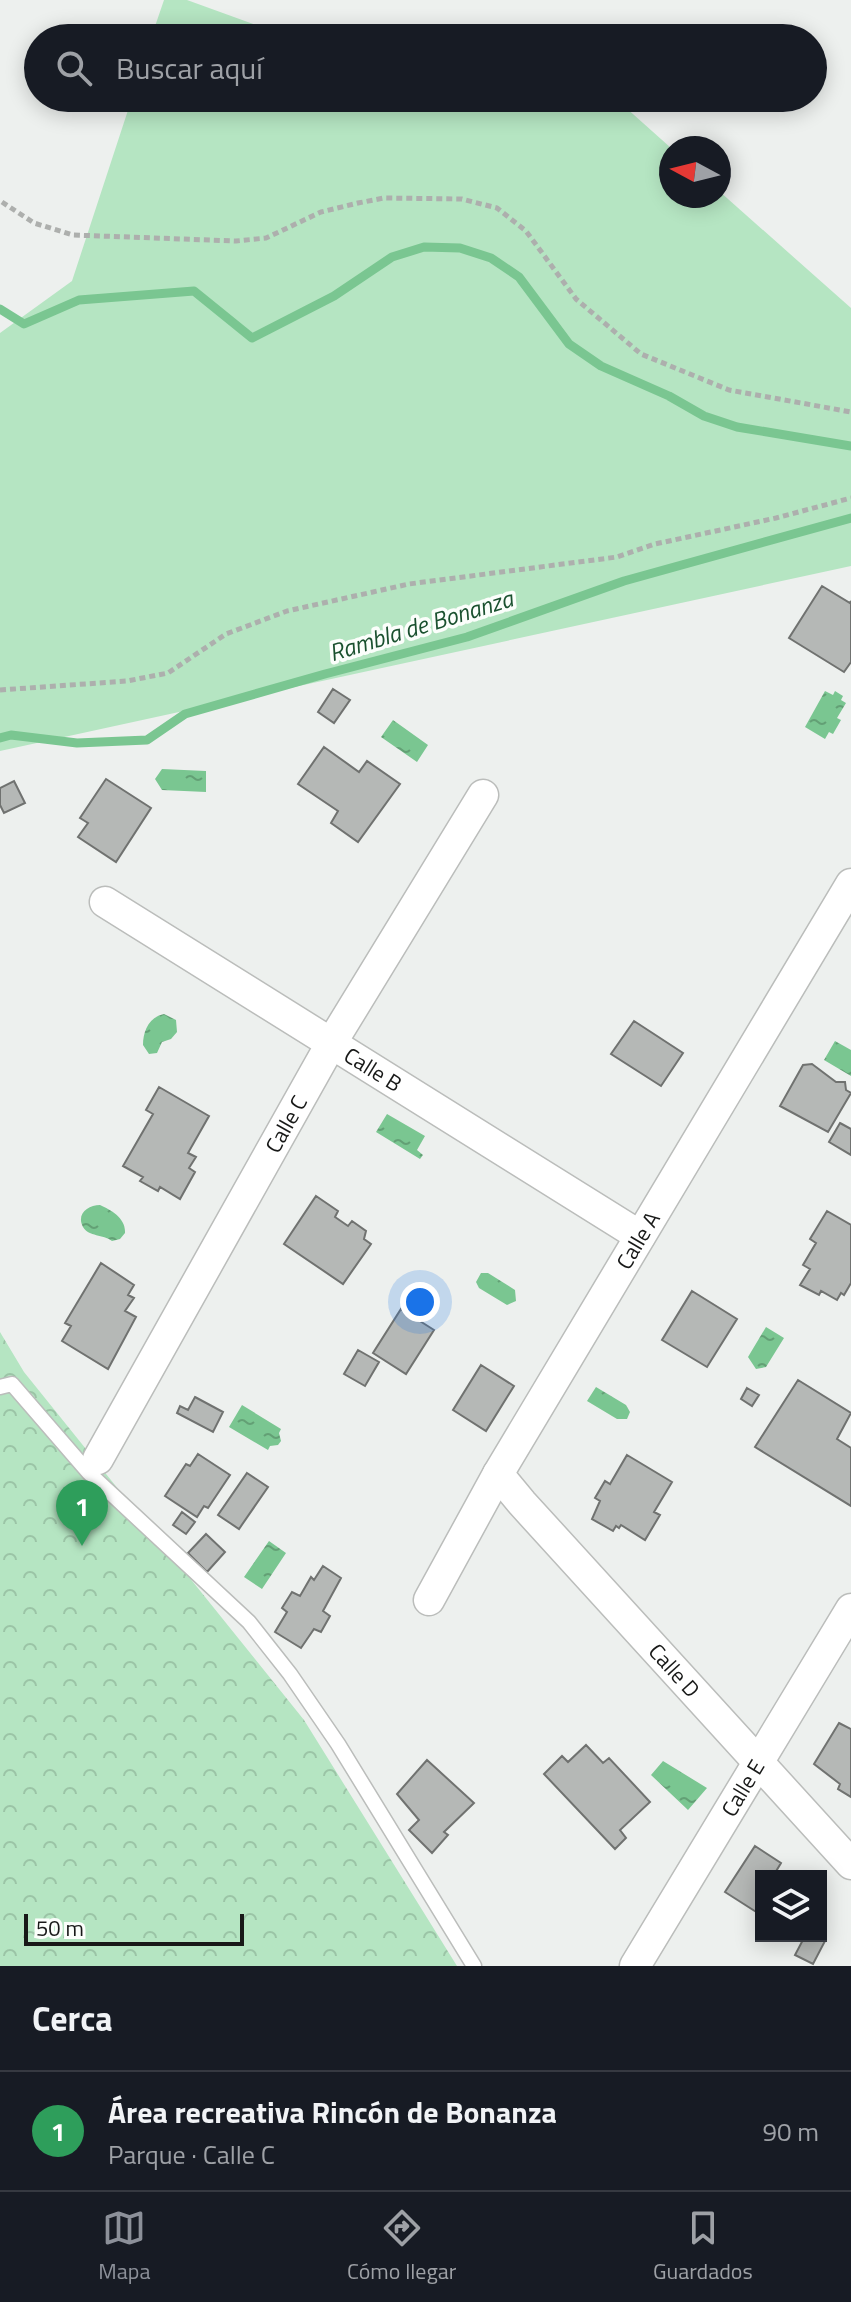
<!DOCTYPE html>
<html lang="es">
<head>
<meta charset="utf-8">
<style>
	:root { --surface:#171b24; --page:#242831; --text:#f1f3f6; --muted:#9ea1a6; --line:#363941; --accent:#8c9099 }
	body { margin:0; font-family:"Titillium Web",sans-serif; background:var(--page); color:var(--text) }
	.controls { position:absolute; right:24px; bottom:24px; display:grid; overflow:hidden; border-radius:0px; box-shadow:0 4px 20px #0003 }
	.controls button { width:72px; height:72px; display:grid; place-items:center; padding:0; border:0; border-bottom:2px solid var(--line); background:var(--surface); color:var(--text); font:40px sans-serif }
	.compass { position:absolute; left:659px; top:136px; width:72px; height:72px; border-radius:50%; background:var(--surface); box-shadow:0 4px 20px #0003; rotate:277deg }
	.scale { position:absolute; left:24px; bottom:20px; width:220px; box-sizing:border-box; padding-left:8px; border:4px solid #181918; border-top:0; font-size:22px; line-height:28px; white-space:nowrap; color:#181918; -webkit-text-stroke:6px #fbfefb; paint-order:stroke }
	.you { position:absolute; left:420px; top:1302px; width:28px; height:28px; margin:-20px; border:6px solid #fff; border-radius:50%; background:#1a73e8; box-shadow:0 0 0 12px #1a73e833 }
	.badge { display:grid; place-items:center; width:52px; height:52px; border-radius:50%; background:var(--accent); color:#fff; font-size:26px; font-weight:700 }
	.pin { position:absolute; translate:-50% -66px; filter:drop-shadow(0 2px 4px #0008) }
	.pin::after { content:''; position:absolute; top:42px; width:28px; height:24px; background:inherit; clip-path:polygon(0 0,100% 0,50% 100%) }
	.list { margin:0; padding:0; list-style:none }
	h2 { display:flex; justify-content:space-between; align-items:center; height:104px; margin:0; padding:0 32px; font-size:34px }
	h2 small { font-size:26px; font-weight:400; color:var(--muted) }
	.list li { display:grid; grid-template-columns:52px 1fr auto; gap:24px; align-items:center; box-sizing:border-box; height:120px; padding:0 32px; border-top:2px solid var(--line) }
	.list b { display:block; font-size:30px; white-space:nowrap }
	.list p { margin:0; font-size:26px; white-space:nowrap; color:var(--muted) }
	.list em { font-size:26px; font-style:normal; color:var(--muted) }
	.icon { flex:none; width:44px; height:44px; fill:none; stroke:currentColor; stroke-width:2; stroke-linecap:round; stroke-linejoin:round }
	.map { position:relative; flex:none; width:851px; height:1966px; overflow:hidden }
	.search { position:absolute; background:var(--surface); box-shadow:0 4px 20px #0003; left:24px; right:24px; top:24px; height:88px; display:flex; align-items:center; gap:20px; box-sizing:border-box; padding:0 28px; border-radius:44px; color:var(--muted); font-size:30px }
	.sheet { height:224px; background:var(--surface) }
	nav { display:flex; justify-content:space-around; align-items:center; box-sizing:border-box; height:112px; border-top:2px solid var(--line); background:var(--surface); font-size:22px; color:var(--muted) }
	nav a { display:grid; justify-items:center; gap:4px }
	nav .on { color:var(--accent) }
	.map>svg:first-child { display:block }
	.green { fill:#b5e5c2 }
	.park { fill:url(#park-crowns) }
	.water { fill:url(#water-ripples) }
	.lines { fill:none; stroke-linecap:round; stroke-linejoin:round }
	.stream { stroke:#7ac691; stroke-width:9 }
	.building { fill:#b5b8b6; stroke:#707270; stroke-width:2 }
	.service-casing { stroke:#bbbdbb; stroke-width:17 }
	.minor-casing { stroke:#bbbdbb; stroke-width:33 }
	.path { stroke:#adafad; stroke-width:5; stroke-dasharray:6 4; stroke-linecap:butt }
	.service { stroke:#fff; stroke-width:14 }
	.minor { stroke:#fff; stroke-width:30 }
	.labels { text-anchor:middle; stroke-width:7; stroke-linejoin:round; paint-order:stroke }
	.street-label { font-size:22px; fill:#181918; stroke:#fbfefb }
	.water-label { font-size:24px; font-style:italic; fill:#1a512f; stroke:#fbfefb }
</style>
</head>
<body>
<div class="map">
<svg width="851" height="1966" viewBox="0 0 851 1966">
	<defs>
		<pattern id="park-crowns" width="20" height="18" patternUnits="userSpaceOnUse" patternTransform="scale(2)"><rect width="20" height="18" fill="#b5e5c2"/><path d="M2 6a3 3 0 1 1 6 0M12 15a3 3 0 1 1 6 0" fill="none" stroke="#9bc4a6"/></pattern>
		<pattern id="water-ripples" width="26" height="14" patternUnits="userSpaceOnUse" patternTransform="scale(2)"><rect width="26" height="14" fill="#7ac691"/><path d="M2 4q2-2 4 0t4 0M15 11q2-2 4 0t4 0" fill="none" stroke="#63a075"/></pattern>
	</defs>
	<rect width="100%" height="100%" fill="#edf0ee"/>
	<!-- green -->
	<path class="green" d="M164,0H187L292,38H151Z
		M132,98H615L671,148V196H719V191L851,308V566L0,751V333L72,281Z"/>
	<!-- park -->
	<path class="park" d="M0,1332L24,1372L304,1720L457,1966H0Z"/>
	<!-- water -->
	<path class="water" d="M825,691L833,695L835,691L843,696L841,700L846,703L837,718L841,720L833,734L829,732L825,739L805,727Z
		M393,720L428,745L417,762L381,737Z
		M162,769L206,771V792L162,790L155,779Z
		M164,1014L176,1020L177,1032L171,1039L162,1042L157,1053L149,1054L143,1045C143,1031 149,1017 164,1014Z
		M835,1041L851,1050V1076L824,1060Z
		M387,1114L425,1136L417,1150L423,1155L420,1159L376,1132Z
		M100,1205C111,1210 126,1218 125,1233L120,1239L112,1241C103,1234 89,1237 83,1227C76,1214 88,1205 100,1205Z
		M481,1273H488L515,1290L516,1301L507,1305L479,1288L476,1282Z
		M766,1327L784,1338L766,1367L756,1369L748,1357Z
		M596,1387L626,1405L630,1412L627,1419H617L587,1401Z
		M242,1405L281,1429L279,1433L281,1441L278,1445L270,1446L268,1450L229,1427Z
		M269,1541L286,1553L262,1589L244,1577Z
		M663,1761L707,1788L688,1810L651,1775Z"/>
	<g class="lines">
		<!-- stream -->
		<path class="stream" d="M0,309L24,324L79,300L194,291L252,338L334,296L392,257L424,247L460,248L491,258L519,277L569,344L601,366L669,396L704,416L737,427L851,446
			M0,738L11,735L77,743L147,740L185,714L325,674L467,637L624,581L851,518"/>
	</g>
	<!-- building -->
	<path class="building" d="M822,586L850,603L851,601V662L844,672L789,638Z
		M333,689L350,700L334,723L318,712Z
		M324,747L359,772L367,761L400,784L358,842L331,823L338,811L298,784Z
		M106,779L151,808L116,862L78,837L88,823L80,818Z
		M14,781L25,803L4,813L0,805V788Z
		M634,1021L683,1053L661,1086L611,1054Z
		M812,1064L836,1082H845L846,1090L851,1093L828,1132L780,1106L803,1065Z
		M159,1087L209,1116L188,1153L196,1157L189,1168L195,1172L180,1199L160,1187L158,1191L140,1181L143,1177L123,1166L153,1114L146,1110Z
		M840,1123L851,1129V1155L829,1142Z
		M316,1196L338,1211L335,1217L348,1226L352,1221L366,1231L364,1239L371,1244L343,1284L284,1244Z
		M827,1211L851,1225V1283L844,1295L841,1293L837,1300L821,1291L819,1295L800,1285L810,1269L803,1265L816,1243L810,1239Z
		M101,1263L134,1285L128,1295L134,1298L125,1311L136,1317L108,1369L62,1341L71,1326L65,1323Z
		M692,1291L737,1319L707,1367L662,1340Z
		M401,1309L434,1330L406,1374L373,1353Z
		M358,1350L379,1362L365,1386L344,1374Z
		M481,1365L514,1386L486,1431L453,1410Z
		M798,1380L851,1413L837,1439L851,1448V1506L755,1447Z
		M747,1388L759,1395L752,1406L741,1399Z
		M195,1397L223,1412L213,1432L177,1413L180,1406L188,1410Z
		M198,1454L230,1475L208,1508L204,1506L197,1517L165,1496L186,1464L190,1466Z
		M627,1455L672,1482L654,1512L660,1515L645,1540L621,1525L619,1528L616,1526L613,1531L592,1519L600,1501L595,1498L605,1481L610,1484Z
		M247,1473L268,1487L239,1529L218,1515Z
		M182,1512L195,1522L186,1534L173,1525Z
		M206,1534L225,1552L207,1572L188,1553Z
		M323,1566L341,1578L323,1611L330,1616L321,1632L314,1629L301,1648L275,1632L287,1612L282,1608L292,1592L300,1596L311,1577L314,1580Z
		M839,1723L851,1729V1797L838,1789L840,1784L814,1764Z
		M586,1745L603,1763L609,1758L650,1802L620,1830L626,1838L615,1849L544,1774L562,1756L568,1762Z
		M427,1760L474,1803L444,1832L448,1835L432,1853L409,1830L419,1820L397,1794Z
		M755,1846L781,1863L775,1873L780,1876H761V1915L725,1892Z
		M805,1936H815L825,1941L813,1964L795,1955Z"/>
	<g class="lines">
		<defs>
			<path id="service" d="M0,1387L12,1384L89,1473L93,1466
				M89,1473L249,1622L290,1674L338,1744L474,1966"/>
			<g id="minor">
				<path id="s1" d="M105,902L640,1236"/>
				<path id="s2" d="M98,1459L332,1042L483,795"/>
				<path id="s3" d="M498,1474L522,1503L851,1864"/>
				<path id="s4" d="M429,1600L498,1474L851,884"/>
				<path id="s5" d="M635,1966L851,1609"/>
			</g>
		</defs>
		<!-- service casing -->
		<use href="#service" class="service-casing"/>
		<!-- minor casing -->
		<use href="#minor" class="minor-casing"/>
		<!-- path -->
		<path class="path" d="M2,202L34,223L73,235L236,241L266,238L321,212L358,203L384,198L462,199L497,208L526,231L576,299L641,354L729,390L851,412
			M0,690L127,681L168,673L226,634L287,611L409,584L617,557L655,544L776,518L851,498"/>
		<!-- service -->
		<use href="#service" class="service"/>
		<!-- minor -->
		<use href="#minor" class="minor"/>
	</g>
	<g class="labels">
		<!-- street labels -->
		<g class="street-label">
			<text dy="8" stroke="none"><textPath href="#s1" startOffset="316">Calle B</textPath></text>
			<text dy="8" stroke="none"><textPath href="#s2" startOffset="384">Calle C</textPath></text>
			<text dy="8" stroke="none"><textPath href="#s4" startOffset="416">Calle A</textPath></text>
			<text dy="8" stroke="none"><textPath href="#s3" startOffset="264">Calle D</textPath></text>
			<text dy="8" stroke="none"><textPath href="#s5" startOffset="208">Calle E</textPath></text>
		</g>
		<!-- water labels -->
		<g class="water-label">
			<text transform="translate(421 626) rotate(-17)" y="8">Rambla de Bonanza</text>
		</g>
	</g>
</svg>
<div class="controls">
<button><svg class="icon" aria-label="layers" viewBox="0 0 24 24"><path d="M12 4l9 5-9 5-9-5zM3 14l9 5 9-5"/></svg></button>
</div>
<svg class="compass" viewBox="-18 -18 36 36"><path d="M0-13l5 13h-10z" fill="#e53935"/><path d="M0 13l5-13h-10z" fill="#9ea1a6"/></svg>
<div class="scale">50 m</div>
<div class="you"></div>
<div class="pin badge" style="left:82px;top:1546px;background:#2e9e5b">1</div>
<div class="search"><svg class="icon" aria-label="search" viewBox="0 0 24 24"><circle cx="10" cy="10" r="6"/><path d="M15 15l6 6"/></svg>Buscar aquí</div>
</div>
<section class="sheet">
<h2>Cerca<small></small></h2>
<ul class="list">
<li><span class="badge" style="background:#2e9e5b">1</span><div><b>Área recreativa Rincón de Bonanza</b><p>Parque · Calle C</p></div><em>90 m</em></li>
</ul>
</section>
<nav>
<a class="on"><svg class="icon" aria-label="map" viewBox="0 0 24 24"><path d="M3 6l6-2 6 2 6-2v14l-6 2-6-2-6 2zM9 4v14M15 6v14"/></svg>Mapa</a>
<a><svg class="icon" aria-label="directions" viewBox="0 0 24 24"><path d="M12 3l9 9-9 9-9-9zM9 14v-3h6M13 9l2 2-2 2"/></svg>Cómo llegar</a>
<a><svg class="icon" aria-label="saved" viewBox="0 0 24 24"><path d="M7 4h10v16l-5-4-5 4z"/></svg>Guardados</a>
</nav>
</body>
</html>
